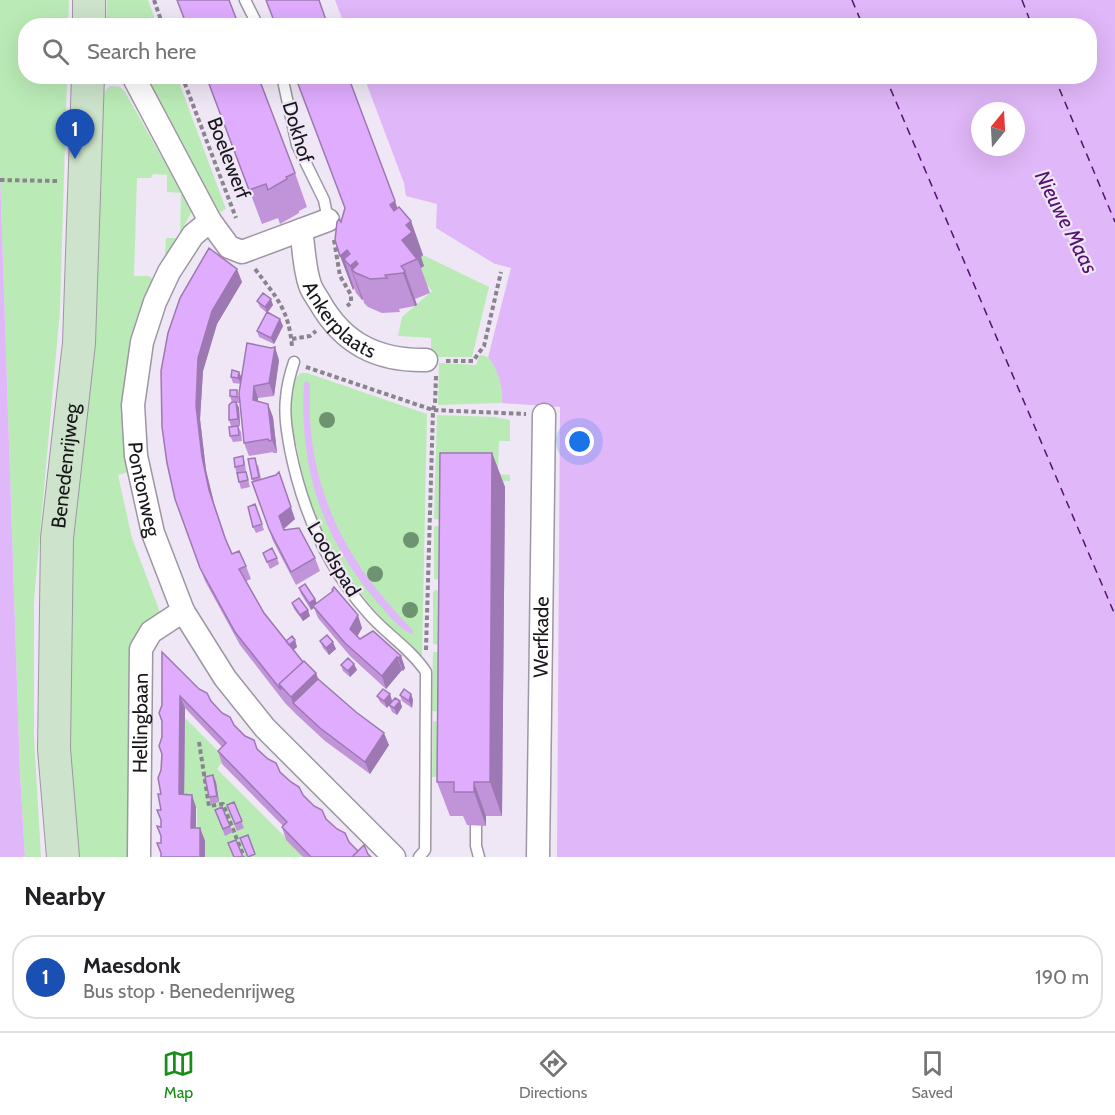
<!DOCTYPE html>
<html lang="en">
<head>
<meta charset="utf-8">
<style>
	:root { --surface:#fff; --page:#f2f2f2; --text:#202124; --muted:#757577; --line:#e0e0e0; --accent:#188e17 }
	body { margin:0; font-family:Cabin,sans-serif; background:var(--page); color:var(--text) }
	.compass { position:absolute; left:971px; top:102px; width:54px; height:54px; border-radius:50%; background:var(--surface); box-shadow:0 6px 24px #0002; rotate:18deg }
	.you { position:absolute; left:580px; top:442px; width:21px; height:21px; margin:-15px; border:4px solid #fff; border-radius:50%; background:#1a73e8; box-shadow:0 0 0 9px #1a73e833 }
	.badge { display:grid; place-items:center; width:39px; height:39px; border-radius:50%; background:var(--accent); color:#fff; font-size:20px; font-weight:700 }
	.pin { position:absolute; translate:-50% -50px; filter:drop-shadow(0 2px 3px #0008) }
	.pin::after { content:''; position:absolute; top:32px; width:21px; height:18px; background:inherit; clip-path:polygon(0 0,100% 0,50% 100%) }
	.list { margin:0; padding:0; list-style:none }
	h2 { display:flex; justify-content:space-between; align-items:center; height:78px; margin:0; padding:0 24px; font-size:26px }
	h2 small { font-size:20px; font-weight:400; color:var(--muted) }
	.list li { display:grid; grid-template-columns:39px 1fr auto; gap:18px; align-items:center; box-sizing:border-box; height:84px; margin:0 12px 12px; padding:0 12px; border:2px solid var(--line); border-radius:24px }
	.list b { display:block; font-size:22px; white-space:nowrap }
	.list p { margin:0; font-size:20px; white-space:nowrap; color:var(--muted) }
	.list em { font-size:20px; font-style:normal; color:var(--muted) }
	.icon { flex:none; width:33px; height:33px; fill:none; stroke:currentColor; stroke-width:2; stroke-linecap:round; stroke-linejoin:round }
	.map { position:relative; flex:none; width:1115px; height:857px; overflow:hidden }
	.search { position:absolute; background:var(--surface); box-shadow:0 6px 24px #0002; left:18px; right:18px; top:18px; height:66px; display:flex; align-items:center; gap:15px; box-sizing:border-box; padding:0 21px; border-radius:24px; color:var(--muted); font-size:22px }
	.sheet { height:174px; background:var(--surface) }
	nav { display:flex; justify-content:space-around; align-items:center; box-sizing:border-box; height:84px; border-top:2px solid var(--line); background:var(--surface); font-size:16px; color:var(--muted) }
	nav a { display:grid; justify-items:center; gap:3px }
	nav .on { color:var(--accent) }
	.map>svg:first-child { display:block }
	.green { fill:#baebb6 }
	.water { fill:#e0b7f8; fill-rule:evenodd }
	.pier { fill:#efe7f5 }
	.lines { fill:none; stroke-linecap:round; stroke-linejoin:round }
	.ferry { stroke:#541271; stroke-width:1.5; stroke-dasharray:8 6; stroke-linecap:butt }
	.lane-casing { stroke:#9e96a3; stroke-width:13 }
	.street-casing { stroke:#9e96a3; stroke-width:25 }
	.secondary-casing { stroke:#9e96a3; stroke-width:34 }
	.path { stroke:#89848d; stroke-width:4; stroke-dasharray:4.5 3; stroke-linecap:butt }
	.lane { stroke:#fff; stroke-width:10 }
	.street { stroke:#fff; stroke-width:22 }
	.secondary { stroke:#cde3cb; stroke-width:32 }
	.tree { fill:#6e9370 }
	.wall { fill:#c194da }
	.shaded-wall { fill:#9d78b2 }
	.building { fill:#e0acfe; stroke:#9d78b2; stroke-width:1.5 }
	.labels { text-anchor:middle; stroke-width:4.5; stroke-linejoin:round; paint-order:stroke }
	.street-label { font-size:20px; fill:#19161b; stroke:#efe7f5 }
	.water-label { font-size:21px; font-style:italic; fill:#541271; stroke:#efe7f5 }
</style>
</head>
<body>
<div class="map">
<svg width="1115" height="857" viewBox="0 0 1115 857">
	<rect width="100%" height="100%" fill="#efe7f5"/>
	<!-- green -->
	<path class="green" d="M0,0H69L68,25L26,26V76L67,77L60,310L34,601V737L41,857H25L20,775L0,173Z
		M107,0H148L157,25H106Z
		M144,77H177L226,209L217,214Z
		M111,86L120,87L125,92L192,211L184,226L188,230L170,256L165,254L166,238H180L181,193L167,192V175L153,174L151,178H137L134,276H149L153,279L132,471L118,475L132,538L161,615L148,626L130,857H71L64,604L94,196H101L103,96L107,88Z
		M423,255L489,287L472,357H431V338L398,336L402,317L432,291L417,272L424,266L418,259Z
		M480,355C481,355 487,356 489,357C498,364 503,393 502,403L438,405L439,363L476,365Z
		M301,373H307L427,414L422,657C368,610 326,556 305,486C300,472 300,455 295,441C294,438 292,437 291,433C288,419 288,381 301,373Z
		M437,415L495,417L510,420V441H499L498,474L510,475V481L468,480L450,519H434Z
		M436,526H450L449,580L434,579V527Z
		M435,590L449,591L448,646L433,644V592Z
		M433,652H448V712L432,711Z
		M180,713L225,758L217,769L305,857H197V808L181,807Z
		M433,721L448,722V777H432Z"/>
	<!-- water -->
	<path class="water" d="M335,0H1115V857H557L560,407L502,403C503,389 498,368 488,357L510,268L495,264L436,228L437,204L406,196L404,183L364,77L1090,76V26H345ZM980,111H1016V147H980Z
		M0,173L20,775L25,857H0Z
		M307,381L310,384C305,484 343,559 412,629L413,634C400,631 388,614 379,604C322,539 299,469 304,383Z"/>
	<!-- pier -->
	<path class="pier" d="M495,264L511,268L488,357L485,356L507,270L494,267Z"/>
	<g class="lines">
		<!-- ferry -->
		<path class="ferry" d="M852,0L863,26
			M1022,0L1032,26
			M885,76L1115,615
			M1054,76L1115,222"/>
		<defs>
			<path id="lane" d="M245,0L258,26
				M282,76L297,145L324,200L328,220
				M294,362C290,374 287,386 286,398C284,415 287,432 290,449C302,509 327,567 368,613C386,634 411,649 426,672L425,850L419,857
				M476,826V846L479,857"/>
			<g id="street">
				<path d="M133,76L210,221L229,247L242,252L328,220"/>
				<path id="s1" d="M210,221L193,235L169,272L155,302L142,342L133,405L136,456L153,533L183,611L225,678L265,728L394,857"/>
				<path id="s2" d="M301,230C304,248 304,268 310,285C312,291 316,296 319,301C343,344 378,361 426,360"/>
				<path id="s3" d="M139,857L141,649L151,632L183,611"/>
				<path id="s4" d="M538,857L544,415"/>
			</g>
			<g id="secondary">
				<path d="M89,26V0"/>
				<path id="s5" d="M63,857L54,749L57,538L79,343L88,76"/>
			</g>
		</defs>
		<!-- lane casing -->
		<use href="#lane" class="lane-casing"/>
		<!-- street casing -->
		<use href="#street" class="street-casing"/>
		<!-- secondary casing -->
		<use href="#secondary" class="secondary-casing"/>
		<!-- path -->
		<path class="path" d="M154,0L163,26
			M182,76L236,218
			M0,180L59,181
			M334,240L340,276L351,295V303L347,306
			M255,269C277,298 289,310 292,347
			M292,339L310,336L316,331
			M446,361H473L484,346L501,272
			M306,367L433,410L526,414
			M426,650L433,410L435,403L436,376
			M199,742L209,806L223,804L244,857"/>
		<!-- lane -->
		<use href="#lane" class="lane"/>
		<!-- street -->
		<use href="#street" class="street"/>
		<!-- secondary -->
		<use href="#secondary" class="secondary"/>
	</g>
	<!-- trees -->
	<g class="tree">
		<circle cx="327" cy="420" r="8"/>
		<circle cx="411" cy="540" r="8"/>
		<circle cx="375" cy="574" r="8"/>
		<circle cx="410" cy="610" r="8"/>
	</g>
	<!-- wall -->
	<path class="wall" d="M206,76L295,173L307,207L299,211V213L280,224L278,218L262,224Z
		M397,208L411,221L423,255L421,257L424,266L421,268L430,293L415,299L417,305L415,306L399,309L400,312L382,313L368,307L364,303L363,299L362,300L356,293L354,288L353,290L335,240L345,209Z
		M209,248L242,282L217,324L203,371L200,419L206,470L214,503L227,542L232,554L246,566L251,579L246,581L264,613L286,641L295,640L297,647L293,650L303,662L316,673L318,679L389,745L370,774L325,741L298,716L285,703L240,645L205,581L175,499Z
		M257,301L273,305L267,313L283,326L274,344L259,337L257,331L267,313L260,307Z
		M279,360L274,396L258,398V402L273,417L277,453H273V452L249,456L244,443L240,398V403H237L239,408L240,426H238L241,432L242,441L233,442L230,436L231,426L229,420L232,402L230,396H240L241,384L233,383L231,377L242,378Z
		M492,453L505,487L502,816H486V826L467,825L463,816H450L437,782Z
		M243,456L245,463L246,472L250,487L241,489L235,467Z
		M258,464L261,479L295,519L284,529L315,558L320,571L296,585L273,541L252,482L253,481L252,479Z
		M255,504L264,530L256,533L253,527Z
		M263,553L277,558L279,564L270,569Z
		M299,588L315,599L317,603L362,628L357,637L360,639L401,656L405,668L403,671L402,670L386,689L350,656L318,618L314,608L311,610L301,594Z
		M292,603L310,616L303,621L294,609Z
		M320,641L336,649L329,655L323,648Z
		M162,652L358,851L368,854L371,857H303L286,840L282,827L283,826L222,764L218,751L222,747L185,708L184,794L196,807V828H200L205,841V857H161Z
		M354,664L357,670L350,677L343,671L341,665Z
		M390,694L392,701L387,708L380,702L377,696Z
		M411,694L413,700L412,708L402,701L400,695Z
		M400,701L402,707L397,715L392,712L389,705Z
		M216,782L219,802L211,804L209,797Z
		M234,802L244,828L237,831L227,805Z
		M215,810L230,826L233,832L225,836Z"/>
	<!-- shaded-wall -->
	<path class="shaded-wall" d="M395,201L407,235L390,205Z
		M411,221L423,255L421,257L424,266L421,268L417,259L402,240L406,225Z
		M347,250L352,264L356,261L361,275L352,270L363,299L362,300L350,266L344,259L354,288L353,290L340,256Z
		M237,269L242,282L217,324L203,371L200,419L206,470L214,503L209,490L202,457L196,406L198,358L212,311Z
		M405,271L417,305L415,306L403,273Z
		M271,299L273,305L267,313L265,307Z
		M280,319L283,326L274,344L271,338Z
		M275,347L279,360L274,396L269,383Z
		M239,372L242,378L241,384L238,378Z
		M254,386L258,398V413L253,400Z
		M236,402L239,408L240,426L238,419Z
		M268,404L273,417L277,453L272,440Z
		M492,453L505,487L502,816L490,782Z
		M279,472L295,519L283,529L279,516Z
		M315,599L318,606H313L314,608L311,610L309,603Z
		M308,610L310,616L303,621L300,615Z
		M358,615L362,628L354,642L350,629Z
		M295,640L297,647L291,652L289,645Z
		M333,642L336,649L329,655L326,648Z
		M401,656L405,668L403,671L398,658Z
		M397,657L402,670L386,689L382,676Z
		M354,664L357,670L350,677L348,671Z
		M316,673L323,692L293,703L291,697Z
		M390,694L392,701L387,708L384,701Z
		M411,694L413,700L412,708L409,701Z
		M180,696L185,708L184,807L179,794Z
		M400,701L402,707L397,715L394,708Z
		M384,733L389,745L370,774L365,762Z
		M213,775L216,782L219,802L217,796Z
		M474,782L486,816V826L474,792Z
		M192,795L196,807V841L191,828Z
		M200,828L205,841V857H200Z"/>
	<!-- building -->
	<path class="building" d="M177,0H229L239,26H187Z
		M266,0H319L328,26H276Z
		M206,76H258L295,173L286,177L287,179L268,190L266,184L249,190Z
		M295,76H348L395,201L390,205L394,211L399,207L411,221L406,225L412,232L402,240L417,259L401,266L405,271L403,273L385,275L387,278L370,279L356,273L352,270L358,264L356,261L350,266L344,259L350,254L347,250L340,256L335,240L337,222L339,219L341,222L345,208Z
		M209,248L237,269L212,311L198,358L196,406L202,457L209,490L225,538L232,554L239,551L246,566L239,569L264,613L303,662L279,684L281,690L235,632L200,568L175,499L167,463L162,427L161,371L168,333L180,298Z
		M263,293L271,299L265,307L257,301Z
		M267,312L280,319L271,338L257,331Z
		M247,343L271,348L275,347L269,383L254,386L253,400L268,404L272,440L269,441L268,439L244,443L239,393Z
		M232,370L239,372L238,378L231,377Z
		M230,390H237V397L230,396Z
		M232,402H236L238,419L229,420V405Z
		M238,426L239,435L230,436L229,427Z
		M440,453H492L490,782H474V792H454V782H437Z
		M243,456L244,465L235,467L234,458Z
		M255,458L259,477L252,479L248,459Z
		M246,472L248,480L239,482L237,473Z
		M279,472L291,507L279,516L284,530L299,528L315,558L291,572L269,529L252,482L276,475Z
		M255,504L262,524L253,527L248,507Z
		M272,548L277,558L267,562L263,553Z
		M305,584L315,599L309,603L299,588Z
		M334,587L358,615L350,629L360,639L373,631L401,656L398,658L397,657L382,676L345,643L313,606L333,591L332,590Z
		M299,598L308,610L300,615L292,603Z
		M327,635L333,642L326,648L320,641Z
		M292,636L295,640L289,645L286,641Z
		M162,652L199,689L207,693L211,701L222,713L230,717L234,725L245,736L254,740L257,749L268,759L276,763L280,772L291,782L299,787L303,795L314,806L322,810L326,819L337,829L345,833L349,842L358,851L352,857H311L282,827L287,822L218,751L226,743L180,696L179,794L192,795L191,828H200V857H161V853L157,843H161V836L157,826L161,827V820L157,810H161L158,794H161L158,778L161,770L162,754L159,746L162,737V721L159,713L162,705Z
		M348,658L354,664L348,671L341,665Z
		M304,661L316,673L291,697L279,684Z
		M318,679L356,712L384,733L365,762L320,728L293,703Z
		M383,689L390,694L384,701L377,696Z
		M404,689L411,694L409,701L400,695Z
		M395,698L400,701L394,708L389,705Z
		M213,775L217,796L209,797L205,777Z
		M234,802L242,821L235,824L227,805Z
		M222,807L230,826L223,829L215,810Z
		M248,835L255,854L248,857L240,838Z
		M236,840L243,857H234L228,843Z
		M364,845L368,854L371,857H352Z"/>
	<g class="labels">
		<!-- street labels -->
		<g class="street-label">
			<text transform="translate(298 132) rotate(73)" y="7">Dokhof</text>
			<text transform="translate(229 158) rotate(69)" y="7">Boelewerf</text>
			<text dy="7" stroke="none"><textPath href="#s2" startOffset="102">Ankerplaats</textPath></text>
			<text dy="7" stroke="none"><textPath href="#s5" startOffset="392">Benedenrijweg</textPath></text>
			<text dy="7" stroke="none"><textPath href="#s1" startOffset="290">Pontonweg</textPath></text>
			<text transform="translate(334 559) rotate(59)" y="7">Loodspad</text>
			<text dy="7" stroke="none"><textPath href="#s4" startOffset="220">Werfkade</textPath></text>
			<text dy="7" stroke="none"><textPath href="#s3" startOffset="134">Hellingbaan</textPath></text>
		</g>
		<!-- water labels -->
		<g class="water-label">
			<text transform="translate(1066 222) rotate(63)" y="7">Nieuwe Maas</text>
		</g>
	</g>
</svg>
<svg class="compass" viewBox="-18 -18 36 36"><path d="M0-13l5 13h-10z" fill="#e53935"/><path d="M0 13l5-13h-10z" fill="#757577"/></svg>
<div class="you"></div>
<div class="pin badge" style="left:75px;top:159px;background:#1a4fb4">1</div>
<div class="search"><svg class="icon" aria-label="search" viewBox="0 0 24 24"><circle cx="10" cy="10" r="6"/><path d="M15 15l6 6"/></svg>Search here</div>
</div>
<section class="sheet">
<h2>Nearby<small></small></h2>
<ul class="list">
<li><span class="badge" style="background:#1a4fb4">1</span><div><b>Maesdonk</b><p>Bus stop · Benedenrijweg</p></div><em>190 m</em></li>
</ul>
</section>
<nav>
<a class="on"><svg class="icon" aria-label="map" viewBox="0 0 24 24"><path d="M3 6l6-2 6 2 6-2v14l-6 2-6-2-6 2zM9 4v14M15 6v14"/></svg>Map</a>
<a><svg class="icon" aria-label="directions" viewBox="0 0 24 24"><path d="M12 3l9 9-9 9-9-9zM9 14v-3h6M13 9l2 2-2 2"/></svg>Directions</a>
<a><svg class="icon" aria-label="saved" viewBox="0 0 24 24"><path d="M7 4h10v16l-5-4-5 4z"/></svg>Saved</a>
</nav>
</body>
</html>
